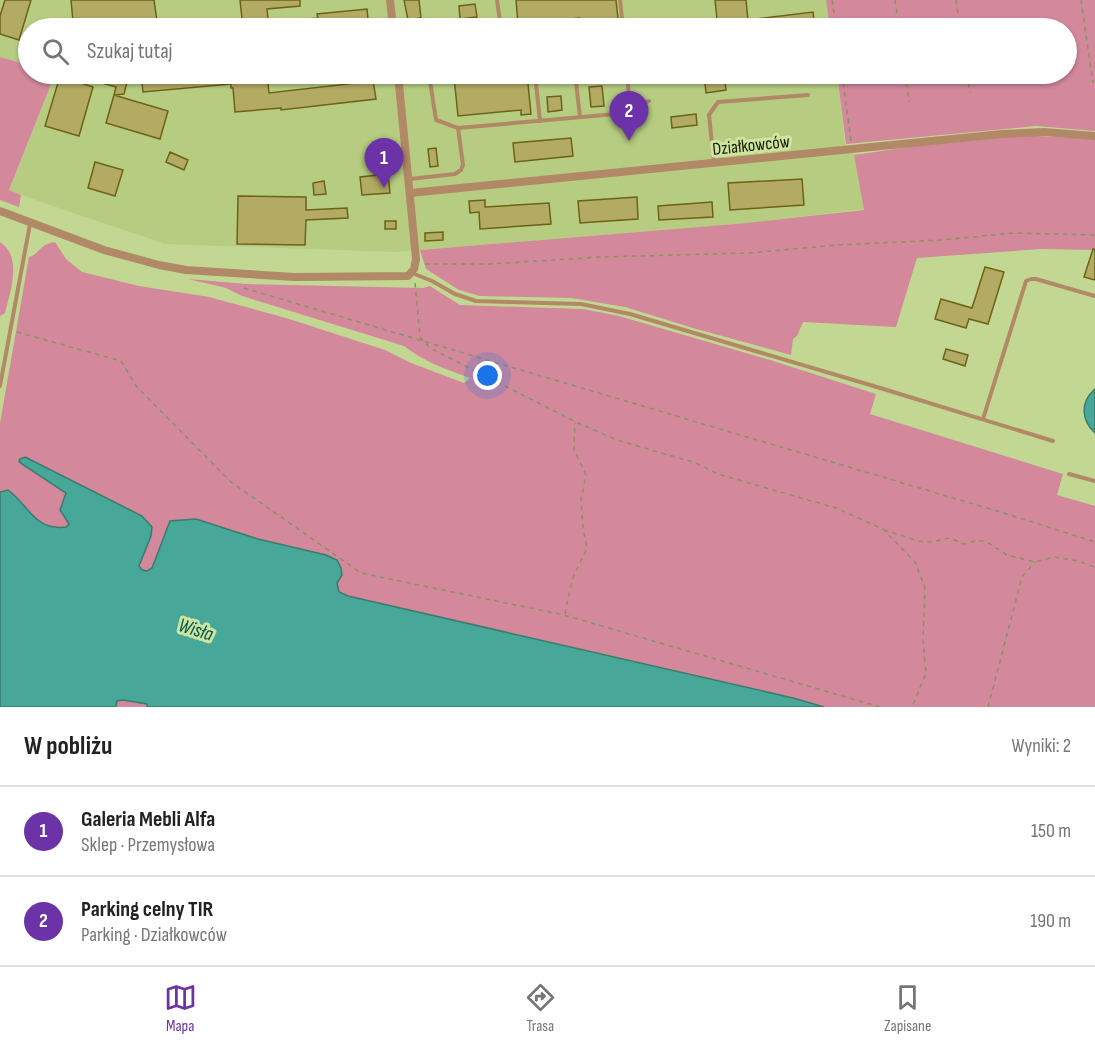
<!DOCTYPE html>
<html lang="pl">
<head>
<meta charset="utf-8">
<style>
	:root { --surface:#fff; --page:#f2f2f2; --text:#222; --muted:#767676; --line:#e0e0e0; --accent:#6c32a8 }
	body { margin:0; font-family:"Sofia Sans Condensed",sans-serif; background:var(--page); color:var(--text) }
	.you { position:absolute; left:488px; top:376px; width:21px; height:21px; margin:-15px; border:4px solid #fff; border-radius:50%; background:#1a73e8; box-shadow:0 0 0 9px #1a73e833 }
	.badge { display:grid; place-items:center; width:39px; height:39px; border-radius:50%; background:var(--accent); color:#fff; font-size:20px; font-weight:700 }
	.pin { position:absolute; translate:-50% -50px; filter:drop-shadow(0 2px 3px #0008) }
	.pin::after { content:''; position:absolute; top:32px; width:21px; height:18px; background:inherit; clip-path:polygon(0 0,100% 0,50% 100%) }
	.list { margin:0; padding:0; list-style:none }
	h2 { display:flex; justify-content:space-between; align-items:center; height:78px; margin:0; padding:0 24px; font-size:26px }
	h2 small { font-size:20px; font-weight:400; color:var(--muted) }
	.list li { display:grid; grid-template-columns:39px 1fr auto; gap:18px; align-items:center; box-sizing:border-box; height:90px; padding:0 24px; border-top:2px solid var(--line) }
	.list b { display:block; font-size:22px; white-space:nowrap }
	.list p { margin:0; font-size:20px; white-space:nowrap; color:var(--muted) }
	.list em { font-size:20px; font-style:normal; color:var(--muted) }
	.icon { flex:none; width:33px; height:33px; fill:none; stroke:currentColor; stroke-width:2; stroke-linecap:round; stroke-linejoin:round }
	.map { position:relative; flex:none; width:1095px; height:707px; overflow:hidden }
	.search { position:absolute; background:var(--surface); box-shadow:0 2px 4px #0004; left:18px; right:18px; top:18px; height:66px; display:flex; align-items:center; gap:15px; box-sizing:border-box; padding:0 21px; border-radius:33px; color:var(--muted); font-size:22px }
	.sheet { height:258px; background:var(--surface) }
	nav { display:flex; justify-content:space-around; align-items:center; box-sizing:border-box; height:84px; border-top:2px solid var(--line); background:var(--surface); font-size:16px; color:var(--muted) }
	nav a { display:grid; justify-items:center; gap:3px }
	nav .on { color:var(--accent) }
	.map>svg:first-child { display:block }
	.built { fill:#b6cd81 }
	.green { fill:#d3889c }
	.water { fill:#47a799; stroke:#387d6c; stroke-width:1.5 }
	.building { fill:#b3aa63; stroke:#6c6317; stroke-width:1.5 }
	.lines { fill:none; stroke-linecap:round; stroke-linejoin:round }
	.path { stroke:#84945e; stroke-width:1.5; stroke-dasharray:4.5 4.5; stroke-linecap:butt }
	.service { stroke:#b18966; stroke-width:4 }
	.minor { stroke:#b18966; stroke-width:8 }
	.labels { text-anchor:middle; stroke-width:6; stroke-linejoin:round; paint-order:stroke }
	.street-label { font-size:18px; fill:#151c02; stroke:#cee49f }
	.water-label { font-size:20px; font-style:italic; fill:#01584f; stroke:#cee49f }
</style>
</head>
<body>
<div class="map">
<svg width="1095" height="707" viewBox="0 0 1095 707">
	<rect width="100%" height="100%" fill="#c2d792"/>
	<!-- built -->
	<path class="built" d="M0,0H826L830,28H28V65L0,57Z
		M55,74H837L845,144L854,155L864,209L747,223L395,252L165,244L9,191Z"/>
	<!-- green -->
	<path class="green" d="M826,0H1095V131L1036,126L846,144L837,74H1066V28H830Z
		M0,57L28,65V74H55L9,190L21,195L19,207L0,200Z
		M998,134L1095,139V250L1041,249L917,258L896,327L803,322L797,336L793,339L791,355L693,328L625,307L571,298L480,296L459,290L426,269L420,250L747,223L864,210L854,155Z
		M0,242C23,257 10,292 5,313L0,316Z
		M55,242L66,259L82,272L139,286L209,297L286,318L385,350L411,363L464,383L470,378C446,369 424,362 404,346L242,296L226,288L188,279L246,284L423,288L430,286L460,305L583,309L619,316L770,360L876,394L870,414L1063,474L1057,495L1095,506V707H824L793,698L348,596L339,592L337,583L342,575L341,568L336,560L326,555L258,539L196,519L170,521L152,568L147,571L141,570L139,566L151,536L48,480L66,493V498L61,504L69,524L66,527C33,531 31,507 8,490L0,492V423L29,257C39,255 39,244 55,242Z
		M123,700L147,704V707H116L117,701Z"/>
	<!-- water -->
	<path class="water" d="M1095,389V433C1081,420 1080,402 1095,389Z
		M25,457L142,516L152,527L151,536L139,566L142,570L147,571L152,568L170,521L196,519L258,539L326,555L337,560L341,568L342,575L337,583L339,592L348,596L793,698L824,707H147V704L123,700L117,701L116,707H0V492L8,490C30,506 34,531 66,527L69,524L60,510L66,493L19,462L20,459Z"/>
	<!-- building -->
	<path class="building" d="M5,0H31L19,40L0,34V16Z
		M71,0H154L158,28H97V19L73,21Z
		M240,0H300V6L267,9L269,28H243Z
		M404,0H419L421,18L408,20Z
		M516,0H616L619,28H581L580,18L518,24Z
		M715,0H746L748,20L813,12L815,28H718Z
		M475,4L477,17L460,19L459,6Z
		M367,9L369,28H310L309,19L318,18L317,14Z
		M209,20L210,28H178V23Z
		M78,74H129L124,94L114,95L116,87L78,76Z
		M141,74H267L269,93L373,81L376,99L281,110V108L235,112L233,88H231V84L143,92Z
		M456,74H527L531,114L521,115V110L458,116L454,77L456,76Z
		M704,74H724L726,90L706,93Z
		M60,76L93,87L79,136L45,126Z
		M602,86L604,106L591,107L589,87Z
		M114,95L168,111L160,139L106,123Z
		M561,96L562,110L548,112L547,97Z
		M696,114L697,125L672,128L671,117Z
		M571,138L573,156L515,162L513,143Z
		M436,148L438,166L430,167L428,149Z
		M390,150L392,174H388L390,193L362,195L360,177L378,175V155H380V151Z
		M170,152L188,160L184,170L166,162Z
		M95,162L123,170L115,196L88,188Z
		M802,179L804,205L730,210L728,183Z
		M324,181L326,194L314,195L313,183Z
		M238,196L306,197V210L347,208L348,218L306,220L305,245L237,244Z
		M637,197L638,219L580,223L578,201Z
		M485,200V207L549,203L551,224L480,229L479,212L470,213L469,201Z
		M712,202L713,217L659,220L658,206Z
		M385,221H396V229H385Z
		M443,232V240L425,241V233Z
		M1093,249H1095V280L1084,277Z
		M985,267L1004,272L988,324L969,319L966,328L935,319L941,299L972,308Z
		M946,349L968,355L965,366L943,359Z"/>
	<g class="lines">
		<!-- path -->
		<path class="path" d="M832,0L836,28
			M895,0L899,28
			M956,0L960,28
			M1081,0L1093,83
			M842,74L851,141
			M905,74L909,102
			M967,74L970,93
			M425,264H489L601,257L749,253L838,245L941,240L1013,233L1095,235
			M415,283L420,337L430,348L578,423L617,440L696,463L718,474L836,508L883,529L915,562L925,588L923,641L926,673L912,707
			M244,288L1004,513L1095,542
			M17,332L121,361L137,387L231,482L361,573L564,615L880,707
			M884,530L918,541L929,542L950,538L964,544L976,541H985L1007,555L1035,562L1054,557L1078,561L1095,567
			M565,614L572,580L587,548L583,528L581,500L586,475L574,450L575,423
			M988,707L1022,577L1035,562"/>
		<!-- service -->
		<path class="service" d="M497,0L501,28
			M620,0L623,28
			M429,74L436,120L458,128
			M535,74L540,121
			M575,74L580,117
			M627,74L630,108
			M576,80L627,75
			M714,163L709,115L718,102L808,95
			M410,179L455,174L461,170L463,165L458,128L616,114L649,101
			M412,273L432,281L455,294L476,301L581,304L630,314L877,387L1053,441
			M0,386L30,224
			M983,419L1026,281L1031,279H1036L1095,296
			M1069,474L1095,481"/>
		<!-- minor -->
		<path class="minor" d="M390,0L393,28
			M410,193L1002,134L1044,132L1095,136
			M0,211L104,250L159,265L186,270L294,277L408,276L414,269L416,259L398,74"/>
	</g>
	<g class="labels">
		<!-- street labels -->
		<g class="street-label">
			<text transform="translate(751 145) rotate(-6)" y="6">Działkowców</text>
		</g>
		<!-- water labels -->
		<g class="water-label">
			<text transform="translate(196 629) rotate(17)" y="7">Wisła</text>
		</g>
	</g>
</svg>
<div class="you"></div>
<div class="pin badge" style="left:384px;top:188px">1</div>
<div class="pin badge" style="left:629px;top:141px">2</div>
<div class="search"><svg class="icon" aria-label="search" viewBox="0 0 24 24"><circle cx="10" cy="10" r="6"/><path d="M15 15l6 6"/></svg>Szukaj tutaj</div>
</div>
<section class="sheet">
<h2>W pobliżu<small>Wyniki: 2</small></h2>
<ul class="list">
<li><span class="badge">1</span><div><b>Galeria Mebli Alfa</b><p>Sklep · Przemysłowa</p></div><em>150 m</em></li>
<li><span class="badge">2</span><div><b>Parking celny TIR</b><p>Parking · Działkowców</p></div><em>190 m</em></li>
</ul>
</section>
<nav>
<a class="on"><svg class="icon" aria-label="map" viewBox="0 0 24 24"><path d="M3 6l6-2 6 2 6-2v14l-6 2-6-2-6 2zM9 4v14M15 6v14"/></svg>Mapa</a>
<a><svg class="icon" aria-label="directions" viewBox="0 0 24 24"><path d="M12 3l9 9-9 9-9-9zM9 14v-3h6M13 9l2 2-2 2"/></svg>Trasa</a>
<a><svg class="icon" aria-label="saved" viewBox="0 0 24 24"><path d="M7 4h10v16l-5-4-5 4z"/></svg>Zapisane</a>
</nav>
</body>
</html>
